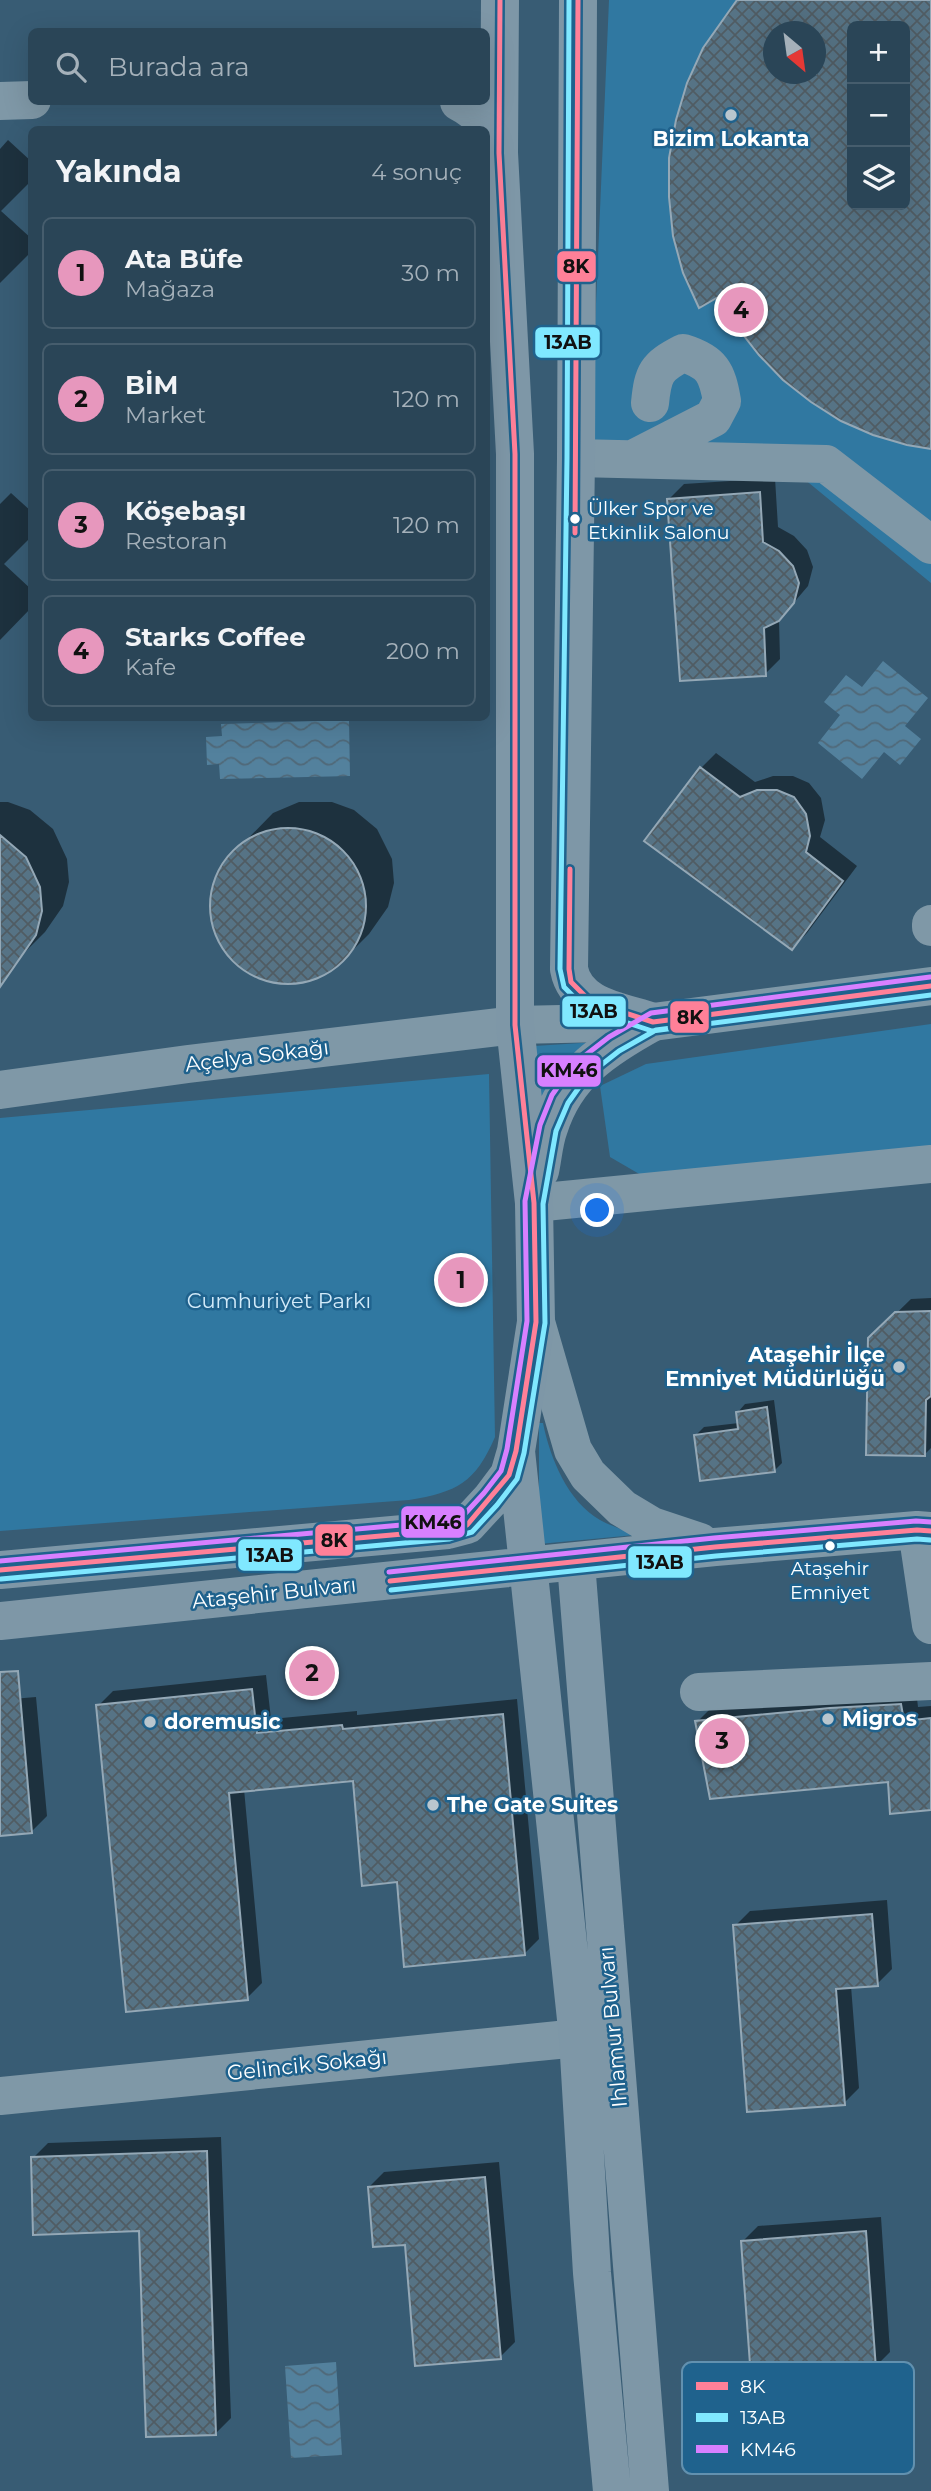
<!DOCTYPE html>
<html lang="tr">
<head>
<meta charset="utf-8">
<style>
	:root { --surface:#2a4557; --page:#324c5d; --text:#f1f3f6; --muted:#a5b1ba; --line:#465d6d; --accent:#e797bd }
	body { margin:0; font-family:Montserrat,sans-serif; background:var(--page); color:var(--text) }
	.controls { position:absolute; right:21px; top:21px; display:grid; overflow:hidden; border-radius:10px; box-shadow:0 7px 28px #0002 }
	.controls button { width:63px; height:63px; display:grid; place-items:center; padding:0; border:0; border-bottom:2px solid var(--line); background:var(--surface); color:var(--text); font:35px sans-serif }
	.compass { position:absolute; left:763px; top:21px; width:63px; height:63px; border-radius:50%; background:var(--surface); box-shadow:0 7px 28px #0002; rotate:151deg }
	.you { position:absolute; left:598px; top:1211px; width:24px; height:24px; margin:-18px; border:5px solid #fff; border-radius:50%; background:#1a73e8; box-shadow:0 0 0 10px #1a73e833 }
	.badge { display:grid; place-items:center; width:46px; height:46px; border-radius:50%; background:var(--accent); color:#111; font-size:23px; font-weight:700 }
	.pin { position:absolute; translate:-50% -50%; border:4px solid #fff; box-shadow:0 2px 7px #0006 }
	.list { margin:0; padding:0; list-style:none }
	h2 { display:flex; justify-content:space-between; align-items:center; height:91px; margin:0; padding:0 28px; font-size:30px }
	h2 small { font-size:23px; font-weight:400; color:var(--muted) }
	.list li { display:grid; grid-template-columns:46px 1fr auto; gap:21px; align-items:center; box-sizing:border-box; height:112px; margin:0 14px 14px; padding:0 14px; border:2px solid var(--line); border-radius:10px }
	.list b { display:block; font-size:26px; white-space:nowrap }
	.list p { margin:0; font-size:23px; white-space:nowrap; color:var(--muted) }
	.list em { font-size:23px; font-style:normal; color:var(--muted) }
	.icon { flex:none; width:38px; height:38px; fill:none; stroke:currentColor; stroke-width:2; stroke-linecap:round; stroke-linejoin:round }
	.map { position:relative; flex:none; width:931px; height:2491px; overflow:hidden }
	.search { position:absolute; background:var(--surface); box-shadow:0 7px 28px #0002; left:28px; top:28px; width:462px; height:77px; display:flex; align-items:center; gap:18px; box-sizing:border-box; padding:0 24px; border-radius:10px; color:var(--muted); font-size:26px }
	.panel { position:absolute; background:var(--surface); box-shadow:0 7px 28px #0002; left:28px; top:126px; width:462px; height:595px; border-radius:10px }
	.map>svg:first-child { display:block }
	.green { fill:#3078a1; fill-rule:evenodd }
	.water { fill:url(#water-waves) }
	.shadow { fill:#0007; fill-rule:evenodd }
	.building { fill:url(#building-cross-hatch); stroke:#94a8b6; stroke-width:2; fill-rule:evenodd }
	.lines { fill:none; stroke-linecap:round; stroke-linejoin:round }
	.minor { stroke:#7f98a7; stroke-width:38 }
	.major { stroke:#7e97a7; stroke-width:38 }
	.bus-1-casing { stroke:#1f628d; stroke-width:10 }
	.bus-2-casing { stroke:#1f628d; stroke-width:10 }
	.bus-3-casing { stroke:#1f628d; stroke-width:10 }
	.bus-1 { stroke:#ff8098; stroke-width:5 }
	.bus-2 { stroke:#80e8ff; stroke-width:5 }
	.bus-3 { stroke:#d880ff; stroke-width:5 }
	.poi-dot { fill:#b9c6ce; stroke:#1f628d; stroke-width:2.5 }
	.bus-dot { fill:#fff; stroke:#1f628d; stroke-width:2.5 }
	.labels { text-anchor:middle; stroke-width:5; stroke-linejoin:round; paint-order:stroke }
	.bus-label { font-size:19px; fill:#fff; stroke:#1f628d; text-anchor:start }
	.poi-label { font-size:21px; font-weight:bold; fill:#fff; stroke:#1f628d; text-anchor:start }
	.street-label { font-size:21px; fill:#fff; stroke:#1f628d }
	.park-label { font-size:21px; fill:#d2eaf9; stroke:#1f628d }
	.key { fill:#1f628d; stroke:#6291af; stroke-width:2 }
	.key-label { font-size:19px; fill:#fff }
	.line-badge { stroke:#1f628d; stroke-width:2.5 }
	.pale-badge-label { font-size:19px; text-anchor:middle; font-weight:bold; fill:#111 }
</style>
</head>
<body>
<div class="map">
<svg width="931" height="2491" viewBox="0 0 931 2491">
	<defs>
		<pattern id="water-waves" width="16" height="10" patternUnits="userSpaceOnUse" patternTransform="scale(1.75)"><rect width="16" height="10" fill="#53819d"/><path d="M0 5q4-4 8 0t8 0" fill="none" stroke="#506979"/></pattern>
		<pattern id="building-cross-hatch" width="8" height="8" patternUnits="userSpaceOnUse" patternTransform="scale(1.75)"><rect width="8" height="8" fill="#567385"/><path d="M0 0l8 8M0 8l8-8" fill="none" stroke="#505c63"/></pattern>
	</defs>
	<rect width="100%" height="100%" fill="#385c74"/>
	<!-- green -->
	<path class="green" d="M609,0H931V583L798,474L589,467ZM852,26H905V205H852ZM774,32H816V74H774Z
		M931,1024V1146L641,1175L610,1157L600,1086L646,1064Z
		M597,1042L537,1121L534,1046Z
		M489,1074L495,1437C475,1483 457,1492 409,1500L0,1531V1118Z
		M539,1423H543C550,1458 568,1502 600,1520C611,1526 624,1530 635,1535L539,1544Z"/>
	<!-- water -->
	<path class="water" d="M883,661L928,698L905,726L921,739L900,765L884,752L862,779L818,743L840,715L824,702L846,675L862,687Z
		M349,720L350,776L220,779L219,764L207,765L206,737L222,736L221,724Z
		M336,2362L342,2455L291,2458L285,2366Z"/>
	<!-- shadow -->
	<path class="shadow" d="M739,0H931V447L704,49L725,17ZM852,26H905V205H852ZM774,32H816V74H774Z
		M8,140L32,162V180L1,211L32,239V251L0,283V149Z
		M775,478L778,527L794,536L807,550L813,567L808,586L779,620L780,659L765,674L669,499L684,484Z
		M11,493L32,512V536L4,564L32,590V607L0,640V504Z
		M716,753L755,782L773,776H793L809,783L821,798L825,820L820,837L857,866L807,933L792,948L701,768Z
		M0,802H8L30,810L53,829L67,859L69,882L63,906L45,932L17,960L0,971Z
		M299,802H332L354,810L377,829L392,859L394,883L388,907L369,934L341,962L317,977L287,983L259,978L235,962L219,941L211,915L213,887L223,864L273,813Z
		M931,1298V1448L925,1454L870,1339L911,1299Z
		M774,1400L782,1463L774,1471L696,1435L704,1427L739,1423L738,1412L745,1404Z
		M266,1675L271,1719L357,1711V1715L517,1699L539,1939L524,1954L398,1880L354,1779L244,1789L262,1983L247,1998L98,1706L113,1691Z
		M916,1690L918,1707L931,1706V1809L889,1780L697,1722L712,1707Z
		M36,1697L47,1816L32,1831L0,1834V1700Z
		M887,1900L892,1969L877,1984L851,1986L859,2088L844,2103L735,1926L750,1911Z
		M221,2137L231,2418L216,2433L141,2229L33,2158L48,2143Z
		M499,2162L515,2342L500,2357L406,2243L369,2187L384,2172Z
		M881,2217L890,2352L875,2367L743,2241L758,2226Z"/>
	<!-- building -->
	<path class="building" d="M737,0H931V449L907,445L873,435L841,421L811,402L783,380L759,355L737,327L720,296L699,308L683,273L673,236L669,197V158L676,120L687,83L703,48ZM852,26H905V205H852ZM774,32H816V74H774Z
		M760,492L763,542L779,551L793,566L799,583L794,603L779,621L764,628L766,676L680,681L667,499Z
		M700,767L740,797L757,790H777L794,797L806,814L810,836L806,852L843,881L792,950L644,841Z
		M210 906a78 78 0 1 1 156 0a78 78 0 1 1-156 0Z
		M0,835L26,857L40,887L42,911L36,935L0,987Z
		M931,1311V1396L926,1400L925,1456L866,1455L868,1338L895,1312Z
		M767,1407L775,1472L700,1481L694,1435L738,1429L736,1412Z
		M18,1671L32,1833L0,1836V1672Z
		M252,1689L257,1733L342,1725L343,1729L503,1714L525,1955L404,1967L397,1882L362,1886L353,1781L229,1793L248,2000L126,2012L96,1705Z
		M901,1704L904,1721L931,1718V1810L890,1814L888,1782L710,1799L695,1721L830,1708Z
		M872,1914L878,1986L836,1989L845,2105L747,2112L733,1925Z
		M207,2151L216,2435L146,2437L139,2231L33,2235L31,2157Z
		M485,2177L501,2359L415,2366L405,2245L373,2247L368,2187Z
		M866,2231L876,2369L751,2378L741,2241Z"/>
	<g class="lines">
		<!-- minor -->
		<path class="minor" d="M0,101L32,100
			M459,102C481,113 492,130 499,153
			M576,458L826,464L931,545
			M635,458L713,418L722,401C717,372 712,362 683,353C656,367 653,373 650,403
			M931,924V927
			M0,1090L188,1064L515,1025L653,1022L931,986
			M534,1203L931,1164
			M536,1322L573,1450L588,1475L622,1508L652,1526L700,1542
			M917,1530L931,1625
			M527,1566L715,1547L917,1530L931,1531
			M699,1692L931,1681
			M0,2096L578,2038"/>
		<!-- major -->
		<path class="major" d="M578,0L576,458L569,969C576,1007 621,1011 653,1022
			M540,1171C543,1157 544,1141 549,1128C566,1073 606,1048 653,1022
			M516,1451L578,2038L592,2273L612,2491
			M576,1563L650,2491
			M0,1570L448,1530L467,1525L491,1499L509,1475L516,1451L536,1322L534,1203L515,1025V454L499,153L500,0
			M0,1621L527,1566"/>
		<defs>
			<path id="bus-1" d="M575,533L578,0
				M570,869L569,969L571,982L591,1002L653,1022L931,986
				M0,1570L448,1530L467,1525L509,1475L516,1451L536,1322L534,1203L515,1025V454L499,153L500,0
				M390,1581L715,1547L917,1530L931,1531"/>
			<path id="bus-2" d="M569,0L567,458L560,969L564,987L586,1009L652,1031L931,995
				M1,1579L449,1539L472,1532L497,1505L517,1479L524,1453L545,1323L543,1204L556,1131L568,1103L587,1076L619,1051L656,1030L695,1025
				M391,1590L716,1556L917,1539L930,1540"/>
			<path id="bus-3" d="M0,1561L446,1521L462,1517L484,1493L501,1471L507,1449L527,1321L525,1201L540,1125L552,1095L574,1064L609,1037L651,1013L930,977
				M389,1572L714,1538L916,1521L931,1522"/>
		</defs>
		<!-- bus-1 casing -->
		<use href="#bus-1" class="bus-1-casing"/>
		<!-- bus-2 casing -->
		<use href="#bus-2" class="bus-2-casing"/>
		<!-- bus-3 casing -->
		<use href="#bus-3" class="bus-3-casing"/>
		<!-- bus-1 -->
		<use href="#bus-1" class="bus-1"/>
		<!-- bus-2 -->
		<use href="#bus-2" class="bus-2"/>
		<!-- bus-3 -->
		<use href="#bus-3" class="bus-3"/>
	</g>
	<!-- markers -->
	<g class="poi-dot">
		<circle cx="731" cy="115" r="7"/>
		<circle cx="899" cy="1367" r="7"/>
		<circle cx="828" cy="1719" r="7"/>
		<circle cx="150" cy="1722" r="7"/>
		<circle cx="433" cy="1805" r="7"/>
	</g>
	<g class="bus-dot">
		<circle cx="575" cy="519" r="6"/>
		<circle cx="830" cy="1546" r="6"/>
	</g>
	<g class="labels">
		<!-- bus labels -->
		<g class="bus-label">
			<text x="588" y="515">Ülker Spor ve<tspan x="588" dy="24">Etkinlik Salonu</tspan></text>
			<text x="830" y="1575" text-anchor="middle">Ataşehir<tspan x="830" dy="24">Emniyet</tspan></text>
		</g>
		<!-- poi labels -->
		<g class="poi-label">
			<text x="731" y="146" text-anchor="middle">Bizim Lokanta</text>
			<text x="885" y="1362" text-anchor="end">Ataşehir İlçe<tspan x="885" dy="24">Emniyet Müdürlüğü</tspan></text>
			<text x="842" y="1726">Migros</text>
			<text x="164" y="1729">doremusic</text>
			<text x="447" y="1812">The Gate Suites</text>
		</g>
		<!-- street labels -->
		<g class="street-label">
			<text transform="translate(257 1056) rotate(-7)" y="7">Açelya Sokağı</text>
			<text transform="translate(274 1593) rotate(-6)" y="7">Ataşehir Bulvarı</text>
			<text transform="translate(613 2027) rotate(-95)" y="7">Ihlamur Bulvarı</text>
			<text transform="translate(307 2065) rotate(-6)" y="7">Gelincik Sokağı</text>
		</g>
		<!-- park labels -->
		<g class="park-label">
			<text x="279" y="1308">Cumhuriyet Parkı</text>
		</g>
	</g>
	<!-- legend -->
	<rect x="682" y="2362" width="232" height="112" rx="10" class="key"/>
	<rect x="696" y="2382" width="32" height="8" fill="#ff8098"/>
	<rect x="696" y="2413" width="32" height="9" fill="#80e8ff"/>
	<rect x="696" y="2445" width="32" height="8" fill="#d880ff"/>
	<g class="key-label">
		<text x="740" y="2393">8K</text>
		<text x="740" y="2424">13AB</text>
		<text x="740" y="2456">KM46</text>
	</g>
	<g class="line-badge">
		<rect x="556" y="250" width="41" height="33" rx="7" fill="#ff8098"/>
		<rect x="534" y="326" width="67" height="33" rx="7" fill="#80e8ff"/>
		<rect x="561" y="995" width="66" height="33" rx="7" fill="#80e8ff"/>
		<rect x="669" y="1000" width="41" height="34" rx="7" fill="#ff8098"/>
		<rect x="536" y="1054" width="66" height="34" rx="7" fill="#d880ff"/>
		<rect x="400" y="1505" width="66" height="34" rx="7" fill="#d880ff"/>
		<rect x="314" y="1523" width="40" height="34" rx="7" fill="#ff8098"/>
		<rect x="237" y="1538" width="66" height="34" rx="7" fill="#80e8ff"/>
		<rect x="627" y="1545" width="66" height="34" rx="7" fill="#80e8ff"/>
	</g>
	<g class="pale-badge-label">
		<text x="576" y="273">8K</text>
		<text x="568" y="349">13AB</text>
		<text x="594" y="1018">13AB</text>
		<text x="690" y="1024">8K</text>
		<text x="569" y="1077">KM46</text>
		<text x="433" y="1529">KM46</text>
		<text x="334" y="1547">8K</text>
		<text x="270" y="1562">13AB</text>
		<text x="660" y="1569">13AB</text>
	</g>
</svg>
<div class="controls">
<button>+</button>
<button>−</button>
<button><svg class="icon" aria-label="layers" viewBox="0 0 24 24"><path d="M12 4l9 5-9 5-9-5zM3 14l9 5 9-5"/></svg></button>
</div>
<svg class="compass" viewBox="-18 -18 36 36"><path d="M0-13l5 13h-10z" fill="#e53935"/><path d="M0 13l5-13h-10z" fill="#a5b1ba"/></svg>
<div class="you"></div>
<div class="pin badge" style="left:461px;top:1280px">1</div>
<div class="pin badge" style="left:312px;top:1673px">2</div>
<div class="pin badge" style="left:722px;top:1741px">3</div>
<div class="pin badge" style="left:741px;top:310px">4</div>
<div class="search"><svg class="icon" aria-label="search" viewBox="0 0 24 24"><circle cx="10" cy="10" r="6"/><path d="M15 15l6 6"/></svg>Burada ara</div>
<section class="panel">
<h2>Yakında<small>4 sonuç</small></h2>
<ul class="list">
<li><span class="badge">1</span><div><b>Ata Büfe</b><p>Mağaza</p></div><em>30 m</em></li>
<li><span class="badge">2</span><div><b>BİM</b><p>Market</p></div><em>120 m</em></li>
<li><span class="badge">3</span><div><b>Köşebaşı</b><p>Restoran</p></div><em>120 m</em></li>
<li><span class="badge">4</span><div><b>Starks Coffee</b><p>Kafe</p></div><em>200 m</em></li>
</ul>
</section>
</div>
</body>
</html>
